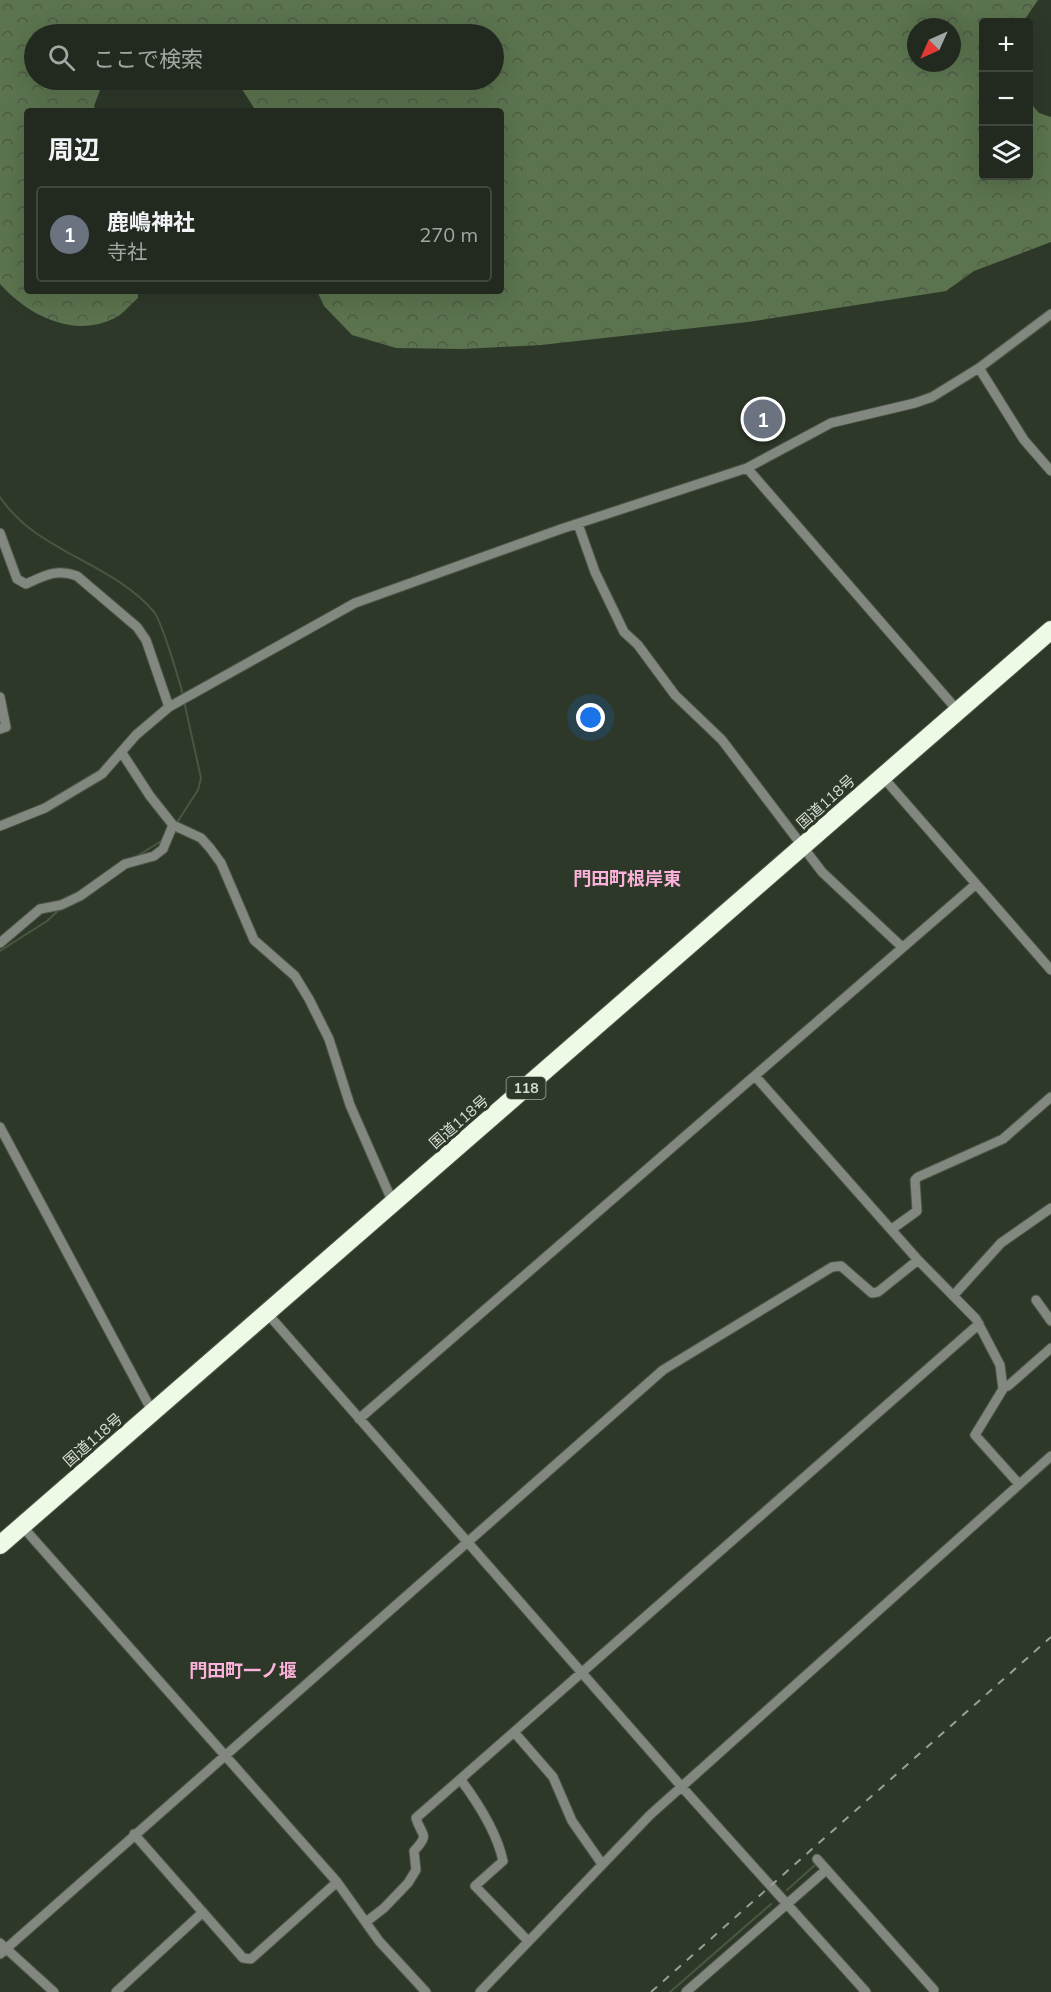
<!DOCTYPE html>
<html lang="ja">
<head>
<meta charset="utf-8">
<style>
	:root { --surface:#222a1f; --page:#2e362c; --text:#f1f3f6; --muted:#a2a7a4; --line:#3f463d; --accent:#f890cc }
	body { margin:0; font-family:Mulish,"Noto Sans JP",sans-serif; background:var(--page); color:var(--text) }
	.controls { position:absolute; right:18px; top:18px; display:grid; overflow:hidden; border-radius:6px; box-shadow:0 6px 24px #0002 }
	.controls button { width:54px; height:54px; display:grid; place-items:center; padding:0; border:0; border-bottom:2px solid var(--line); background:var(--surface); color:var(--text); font:30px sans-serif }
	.compass { position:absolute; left:907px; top:18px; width:54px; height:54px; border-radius:50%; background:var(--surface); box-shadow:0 6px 24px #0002; rotate:225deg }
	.you { position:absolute; left:591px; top:718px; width:21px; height:21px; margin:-15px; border:4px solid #fff; border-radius:50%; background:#1a73e8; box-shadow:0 0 0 9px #1a73e833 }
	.badge { display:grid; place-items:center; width:39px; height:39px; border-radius:50%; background:var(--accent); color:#fff; font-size:20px; font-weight:700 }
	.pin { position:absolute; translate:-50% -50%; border:3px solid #fff; box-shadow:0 2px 6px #0006 }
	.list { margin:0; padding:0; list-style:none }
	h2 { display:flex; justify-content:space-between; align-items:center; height:78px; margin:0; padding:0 24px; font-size:26px }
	h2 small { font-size:20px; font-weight:400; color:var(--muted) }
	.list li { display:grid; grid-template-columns:39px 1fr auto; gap:18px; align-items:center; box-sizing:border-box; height:96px; margin:0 12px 12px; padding:0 12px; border:2px solid var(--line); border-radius:6px }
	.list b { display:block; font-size:22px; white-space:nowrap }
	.list p { margin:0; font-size:20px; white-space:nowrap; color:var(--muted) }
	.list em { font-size:20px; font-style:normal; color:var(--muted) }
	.icon { flex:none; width:33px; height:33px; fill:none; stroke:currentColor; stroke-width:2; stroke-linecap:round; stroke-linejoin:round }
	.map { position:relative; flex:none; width:1051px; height:1992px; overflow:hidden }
	.search { position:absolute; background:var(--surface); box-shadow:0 6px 24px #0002; left:24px; top:24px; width:480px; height:66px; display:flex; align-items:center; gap:15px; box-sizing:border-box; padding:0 21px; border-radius:33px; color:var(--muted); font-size:22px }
	.panel { position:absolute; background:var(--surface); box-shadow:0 6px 24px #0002; left:24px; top:108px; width:480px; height:186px; border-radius:6px }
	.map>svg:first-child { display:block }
	.forest { fill:url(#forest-crowns); fill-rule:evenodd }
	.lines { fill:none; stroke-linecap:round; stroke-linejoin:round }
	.stream { stroke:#485840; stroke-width:2 }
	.street-casing { stroke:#4d5648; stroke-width:11 }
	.highway-casing { stroke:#4d5648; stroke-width:20 }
	.street { stroke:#82877f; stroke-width:9 }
	.highway { stroke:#edfae6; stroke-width:18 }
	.rail { stroke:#99a095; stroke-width:2; stroke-dasharray:8 8; stroke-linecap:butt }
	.labels { text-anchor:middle; stroke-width:6; stroke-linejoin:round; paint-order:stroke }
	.shield { fill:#2e3829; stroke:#a5aca1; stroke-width:1.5 }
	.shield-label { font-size:14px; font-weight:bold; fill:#d8ded5 }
	.street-label { font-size:15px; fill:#d8ded5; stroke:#2e3829 }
	.quarter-label { font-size:18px; font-weight:bold; fill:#fcb2db; stroke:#2e3829 }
</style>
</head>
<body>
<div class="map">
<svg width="1051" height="1992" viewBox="0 0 1051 1992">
	<defs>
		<pattern id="forest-crowns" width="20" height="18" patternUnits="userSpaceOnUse" patternTransform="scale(1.5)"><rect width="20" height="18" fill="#5b734e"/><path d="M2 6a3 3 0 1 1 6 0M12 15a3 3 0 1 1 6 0" fill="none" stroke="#4e5b47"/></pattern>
	</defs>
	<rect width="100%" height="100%" fill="#2e3829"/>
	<!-- forest -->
	<path class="forest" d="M0,0H1038L1023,22H984V176H1028L1029,101L1039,113L1051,117V242L974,271L946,291L748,322L541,345L462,349L396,348L352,335L324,306L317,291H501V111H256L236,80H494V34H34V80H104L94,106L96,111H27V291H138V298C131,304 122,315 113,319C72,338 28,315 0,284ZM916,27H952V63H916Z"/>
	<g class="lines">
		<!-- stream -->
		<path class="stream" d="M0,497C36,552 112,562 154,612C162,622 179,680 183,695
			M176,824L198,790L201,778L184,701
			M137,856L163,840
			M0,951L47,921L61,908
			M787,1890L815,1865
			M670,1992L771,1904"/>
		<defs>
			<path id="street" d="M979,368L1024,440L1051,471
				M747,468L958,711
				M578,524L595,572L624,632L638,645L675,695L722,740L822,872L902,947
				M0,533L17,579L26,584C44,576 57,568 77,576L137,627L146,640L169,707
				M0,697L6,727L0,729
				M122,753L150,796L173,825L201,838L210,848L221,863L254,940L295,976L309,999L329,1039L350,1105L393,1203
				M882,776L1051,970
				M0,826L45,808L102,774L136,735L169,707L355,603L561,529L747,468L831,423L915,403L932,397L979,368L1051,314
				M0,943L40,909L61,905L80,896L125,864L154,856L163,849L173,825
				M755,1076L918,1260L976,1319L1000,1365L1003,1389L975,1435L1019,1484
				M0,1127L153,1413
				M892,1229L917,1211L915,1180L918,1177L1003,1139L1051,1097
				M953,1296L1001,1243L1051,1208
				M1036,1300L1051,1321
				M267,1313L681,1786L866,1992
				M1003,1387L1008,1386L1051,1348
				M359,1419L976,884
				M22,1526L337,1882L379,1941L426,1992
				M514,1732L553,1777L572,1821L602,1864
				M461,1780C478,1803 497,1832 503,1861L475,1886L528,1941
				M134,1834L243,1958L251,1959L337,1882
				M817,1859L934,1990
				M366,1922L384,1908L408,1883L416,1870L414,1851C431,1833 421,1836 416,1818L979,1324
				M0,1943L54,1992
				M0,1954L663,1370L832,1267L841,1266L872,1293L878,1292L918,1260
				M116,1992L203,1912
				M480,1992L650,1815L1051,1456
				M686,1992L826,1870"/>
			<path id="highway" d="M0,1545L1051,630"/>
		</defs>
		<!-- street casing -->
		<use href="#street" class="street-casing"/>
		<!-- highway casing -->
		<use href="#highway" class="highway-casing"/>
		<!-- street -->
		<use href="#street" class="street"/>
		<!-- highway -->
		<use href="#highway" class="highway"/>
		<!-- rail -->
		<path class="rail" d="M651,1992L1051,1637"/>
	</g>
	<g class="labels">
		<!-- shield labels -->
		<rect class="shield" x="506.5" y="1077" width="39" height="22" rx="4.5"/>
		<g class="shield-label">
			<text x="526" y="1093">118</text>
		</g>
		<!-- street labels -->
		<g class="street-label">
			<text transform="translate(826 802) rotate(-42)" y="5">国道118号</text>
			<text transform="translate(459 1122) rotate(-41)" y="5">国道118号</text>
			<text transform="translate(93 1440) rotate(-41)" y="5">国道118号</text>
		</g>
		<!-- quarter labels -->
		<g class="quarter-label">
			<text x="627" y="885">門田町根岸東</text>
			<text x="243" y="1677">門田町一ノ堰</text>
		</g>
	</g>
</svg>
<div class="controls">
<button>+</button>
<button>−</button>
<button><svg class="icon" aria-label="layers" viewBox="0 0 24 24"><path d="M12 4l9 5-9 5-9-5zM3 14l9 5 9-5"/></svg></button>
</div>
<svg class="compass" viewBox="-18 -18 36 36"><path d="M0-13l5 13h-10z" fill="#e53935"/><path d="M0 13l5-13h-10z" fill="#a2a7a4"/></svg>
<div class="you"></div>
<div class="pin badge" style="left:763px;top:419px;background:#6b7280">1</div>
<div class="search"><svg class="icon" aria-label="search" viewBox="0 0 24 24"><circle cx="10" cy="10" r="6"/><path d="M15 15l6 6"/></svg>ここで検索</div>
<section class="panel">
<h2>周辺<small></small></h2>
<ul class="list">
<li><span class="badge" style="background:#6b7280">1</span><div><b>鹿嶋神社</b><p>寺社</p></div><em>270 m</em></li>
</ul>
</section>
</div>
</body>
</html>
